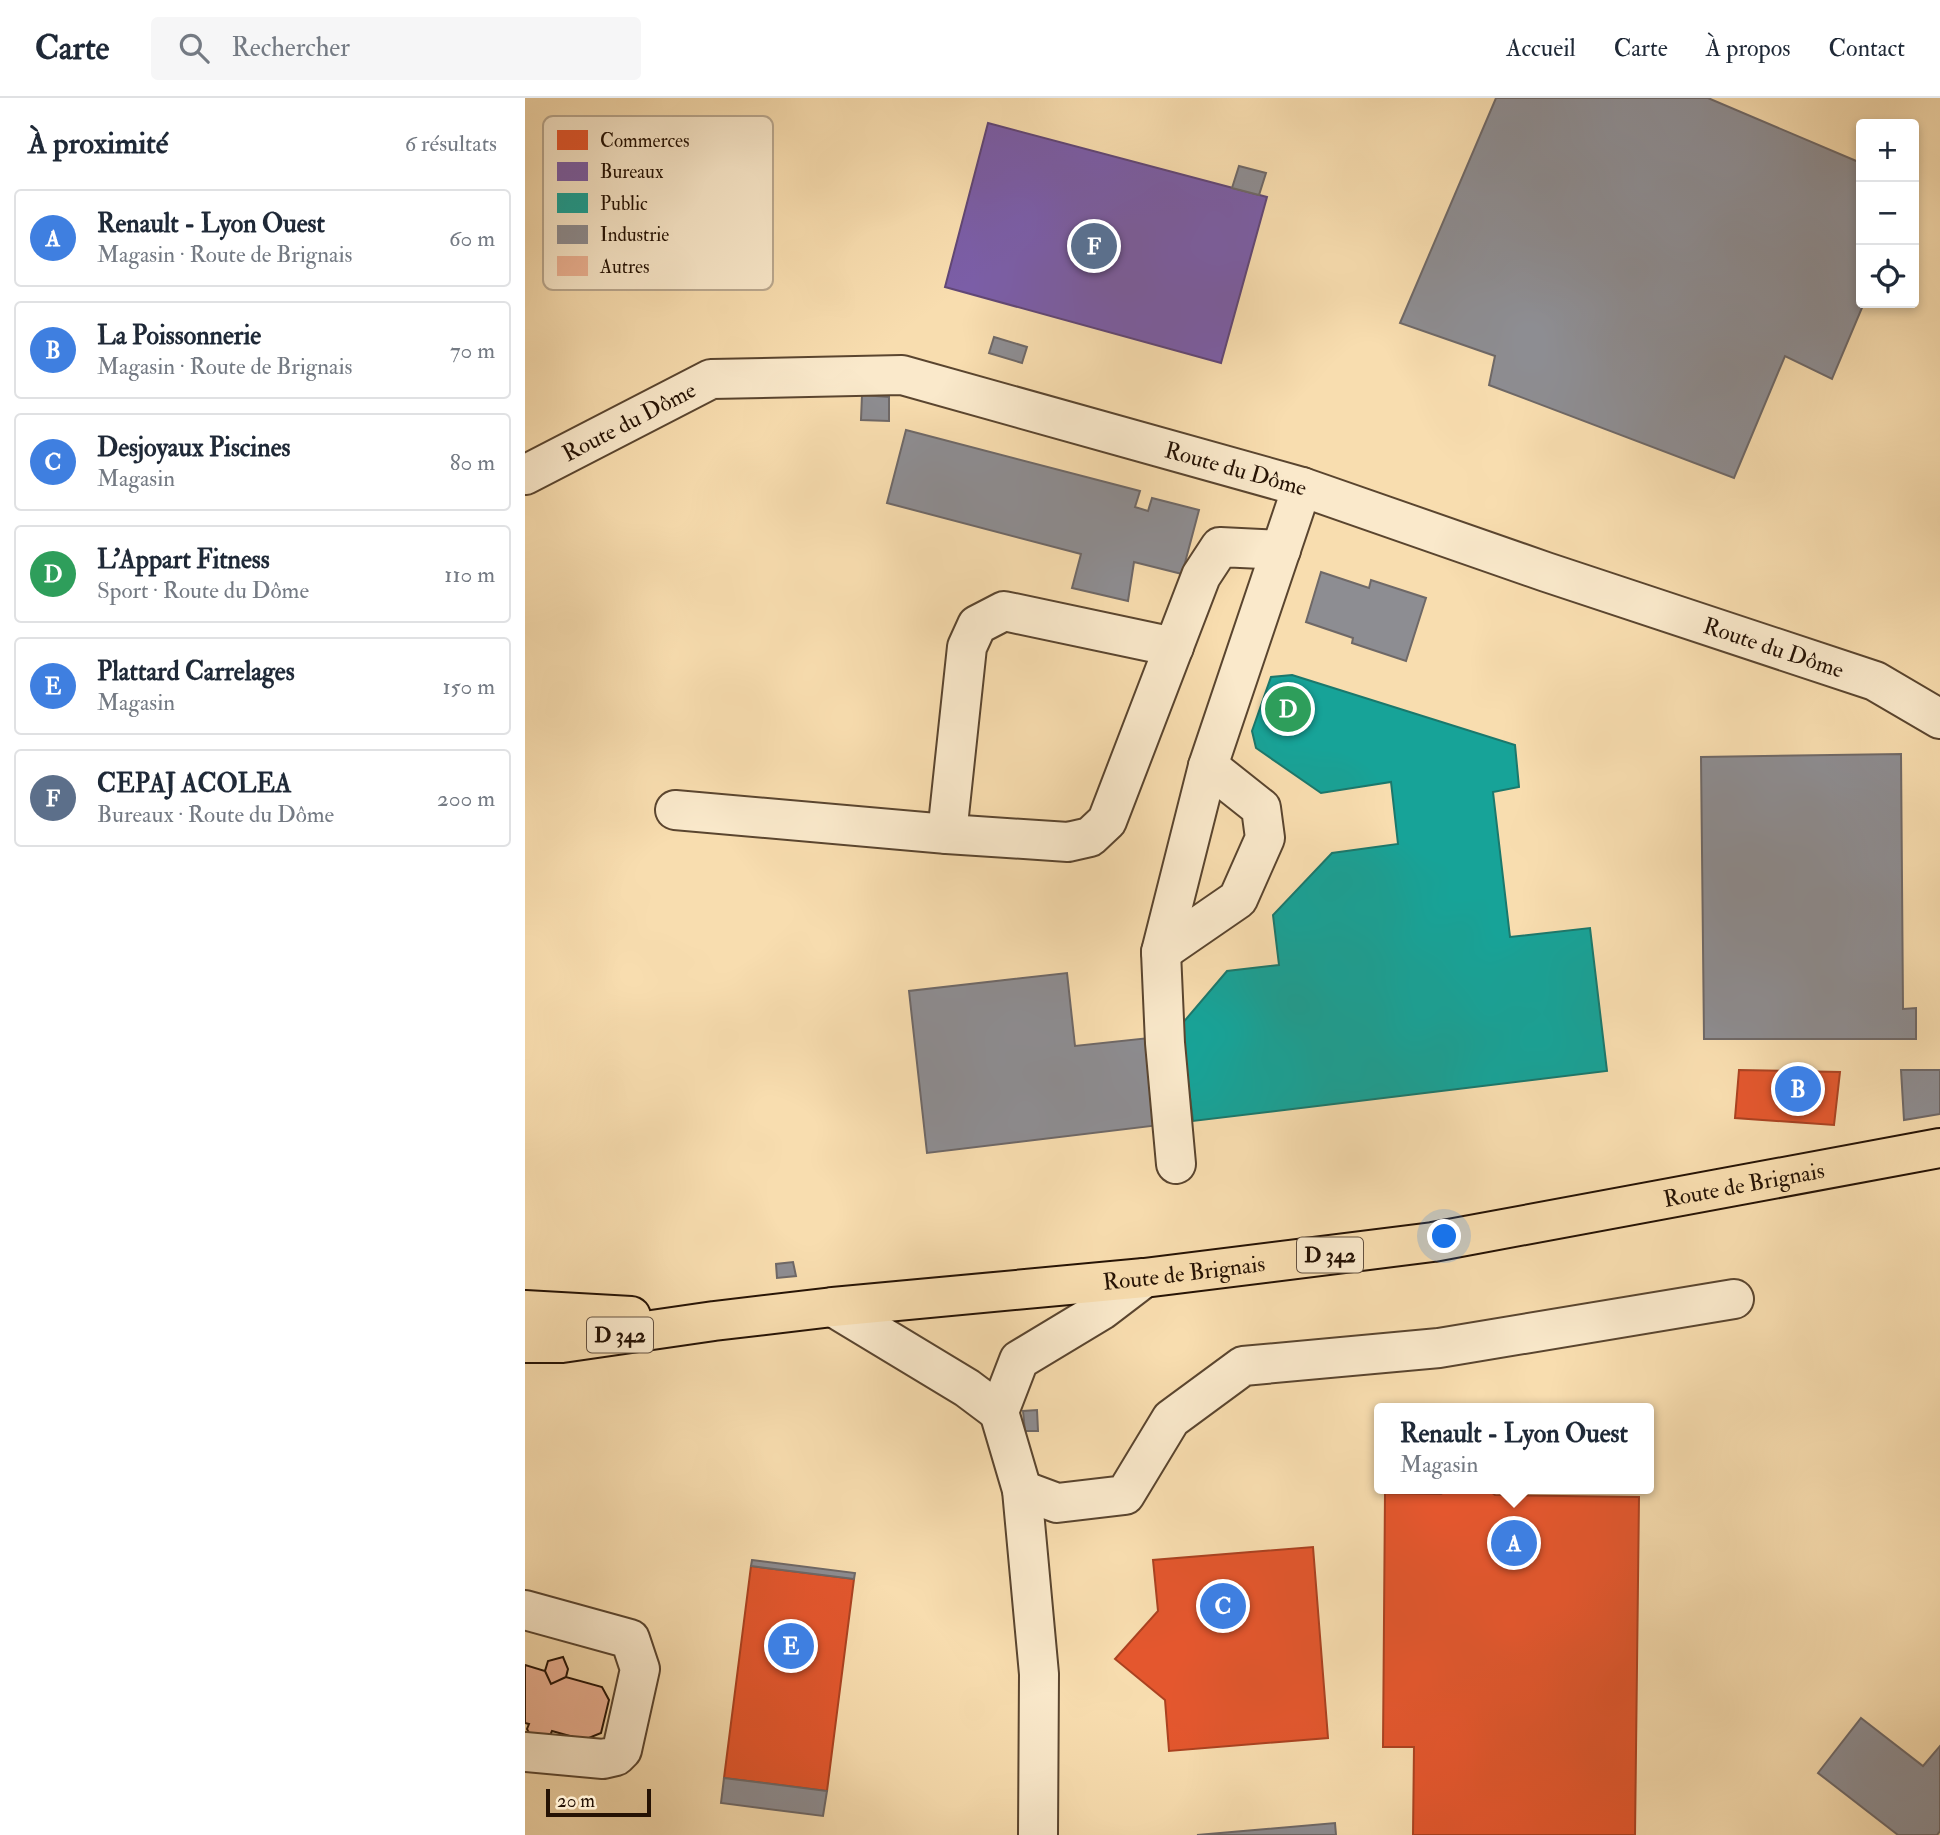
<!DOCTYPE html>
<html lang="fr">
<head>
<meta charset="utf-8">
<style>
	:root { --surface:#fff; --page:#f6f6f7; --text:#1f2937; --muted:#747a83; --line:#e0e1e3; --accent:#8f2418 }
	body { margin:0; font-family:"IM FELL Double Pica",serif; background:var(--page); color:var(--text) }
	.controls { position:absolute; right:21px; top:21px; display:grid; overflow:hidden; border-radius:7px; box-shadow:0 4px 10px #0003 }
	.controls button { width:63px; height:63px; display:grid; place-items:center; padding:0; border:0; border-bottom:2px solid var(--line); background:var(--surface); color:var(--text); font:35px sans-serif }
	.scale { position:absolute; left:21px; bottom:18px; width:105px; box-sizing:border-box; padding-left:7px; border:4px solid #251204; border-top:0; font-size:19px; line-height:24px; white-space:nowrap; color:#251204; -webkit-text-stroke:5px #fae9cb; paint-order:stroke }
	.you { position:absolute; left:920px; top:1139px; width:24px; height:24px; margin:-18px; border:5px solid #fff; border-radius:50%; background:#1a73e8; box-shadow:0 0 0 10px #1a73e833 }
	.badge { display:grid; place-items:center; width:46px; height:46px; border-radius:50%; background:var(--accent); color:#fff; font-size:23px; font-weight:700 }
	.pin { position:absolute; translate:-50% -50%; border:4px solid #fff; box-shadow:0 2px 7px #0006 }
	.popup { position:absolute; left:849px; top:1305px; width:280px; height:91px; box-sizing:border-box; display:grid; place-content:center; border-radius:7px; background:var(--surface); filter:drop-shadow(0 2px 5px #0005); font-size:23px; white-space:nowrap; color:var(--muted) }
	.popup b { font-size:26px; color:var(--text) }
	.popup::after { content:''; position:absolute; left:50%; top:100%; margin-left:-14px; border:14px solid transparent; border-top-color:var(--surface) }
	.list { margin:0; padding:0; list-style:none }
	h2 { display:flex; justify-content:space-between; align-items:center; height:91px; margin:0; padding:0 28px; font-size:30px }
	h2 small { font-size:23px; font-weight:400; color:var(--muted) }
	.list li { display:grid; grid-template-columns:46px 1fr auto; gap:21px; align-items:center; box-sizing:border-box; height:98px; margin:0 14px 14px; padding:0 14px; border:2px solid var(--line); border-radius:7px }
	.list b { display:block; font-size:26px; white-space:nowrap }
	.list p { margin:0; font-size:23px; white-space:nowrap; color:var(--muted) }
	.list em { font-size:23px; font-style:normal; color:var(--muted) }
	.icon { flex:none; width:38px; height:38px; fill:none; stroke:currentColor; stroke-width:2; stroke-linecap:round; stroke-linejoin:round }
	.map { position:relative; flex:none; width:1415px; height:1737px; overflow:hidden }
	header { display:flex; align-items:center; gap:42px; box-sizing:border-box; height:98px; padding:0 35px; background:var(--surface); border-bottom:2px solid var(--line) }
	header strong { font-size:33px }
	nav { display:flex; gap:38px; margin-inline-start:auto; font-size:24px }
	.search { width:490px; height:63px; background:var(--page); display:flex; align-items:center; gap:18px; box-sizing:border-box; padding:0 24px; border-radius:7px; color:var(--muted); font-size:26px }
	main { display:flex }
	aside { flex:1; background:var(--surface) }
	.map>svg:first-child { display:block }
	.shops { fill:#e4572e; stroke:#ab4221; stroke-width:2 }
	.offices { fill:#7b5ea7; stroke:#614776; stroke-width:2 }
	.public { fill:#17a398; stroke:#1b786c; stroke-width:2 }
	.industry { fill:#8d8d92; stroke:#6e6867; stroke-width:2 }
	.building { fill:#eeb394; stroke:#251204; stroke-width:2 }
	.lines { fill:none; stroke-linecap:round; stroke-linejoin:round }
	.minor-casing { stroke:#5a452f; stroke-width:42 }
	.major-casing { stroke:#251204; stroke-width:42 }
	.minor { stroke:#fae9cb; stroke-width:38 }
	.major { stroke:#f8ddaf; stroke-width:38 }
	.labels { text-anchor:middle; stroke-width:7; stroke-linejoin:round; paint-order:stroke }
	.shield { fill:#fae9cb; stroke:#655240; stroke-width:2 }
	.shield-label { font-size:21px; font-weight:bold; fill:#251204 }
	.street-label { font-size:23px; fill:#251204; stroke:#fae9cb }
	.key { fill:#fae9cb; stroke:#baa88f; stroke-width:2 }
	.key-label { font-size:19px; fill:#251204 }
</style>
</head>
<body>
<header>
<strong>Carte</strong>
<div class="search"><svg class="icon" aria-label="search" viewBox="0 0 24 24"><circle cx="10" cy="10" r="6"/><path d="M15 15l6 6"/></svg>Rechercher</div>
<nav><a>Accueil</a><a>Carte</a><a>À propos</a><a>Contact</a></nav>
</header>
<main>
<aside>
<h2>À proximité<small>6 résultats</small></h2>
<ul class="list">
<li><span class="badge" style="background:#3f7fe0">A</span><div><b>Renault - Lyon Ouest</b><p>Magasin · Route de Brignais</p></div><em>60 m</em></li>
<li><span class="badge" style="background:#3f7fe0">B</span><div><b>La Poissonnerie</b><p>Magasin · Route de Brignais</p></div><em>70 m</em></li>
<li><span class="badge" style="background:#3f7fe0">C</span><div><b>Desjoyaux Piscines</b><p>Magasin</p></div><em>80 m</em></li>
<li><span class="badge" style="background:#2e9e5b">D</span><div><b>L'Appart Fitness</b><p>Sport · Route du Dôme</p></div><em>110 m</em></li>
<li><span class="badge" style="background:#3f7fe0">E</span><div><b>Plattard Carrelages</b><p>Magasin</p></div><em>150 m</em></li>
<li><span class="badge" style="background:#5c6f8a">F</span><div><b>CEPAJ ACOLEA</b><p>Bureaux · Route du Dôme</p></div><em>200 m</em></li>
</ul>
</aside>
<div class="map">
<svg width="1415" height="1737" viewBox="0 0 1415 1737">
	<rect width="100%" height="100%" fill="#f8ddaf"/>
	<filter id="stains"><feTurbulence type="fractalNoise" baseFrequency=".00286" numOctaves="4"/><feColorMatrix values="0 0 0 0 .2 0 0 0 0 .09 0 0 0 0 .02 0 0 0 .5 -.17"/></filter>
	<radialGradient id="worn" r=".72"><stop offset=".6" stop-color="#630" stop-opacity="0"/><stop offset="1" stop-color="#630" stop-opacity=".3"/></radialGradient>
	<!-- shops -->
	<path class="shops" d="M1214,972L1315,974L1309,1027L1210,1020Z
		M924,1391H962L970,1397L1114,1399L1110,1737H888L889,1649H858L860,1395L916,1396Z
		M788,1449L803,1640L644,1653L640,1602L590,1561L633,1513L628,1462Z
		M226,1468L329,1481L302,1693L199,1680Z"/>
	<!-- offices -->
	<path class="offices" d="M463,25L742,99L696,265L420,189Z"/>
	<!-- public -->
	<path class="public" d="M767,577L990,647L994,689L968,694L985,839L1065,830L1082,973L668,1023L656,927L702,873L754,867L748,817L807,755L873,746L866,684L796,695L731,650L727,633L746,579Z"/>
	<!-- industry -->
	<path class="industry" d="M971,0H1183L1336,65V205H1339L1307,281L1260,258L1209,380L964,287L970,258L875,225Z
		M714,68L741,75L734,97L707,90Z
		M469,239L502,249L497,265L464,255Z
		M337,297L364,299V323L336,322Z
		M381,332L615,393L610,409L623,413L627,400L674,412L657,476L609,464L603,503L547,490L556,456L362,405Z
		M796,474L844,490L846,482L901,500L881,563L827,545L828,540L781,524Z
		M1376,656L1378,911L1391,910V941H1179L1176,659Z
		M542,875L550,948L624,940L635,1027L402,1055L384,893Z
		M1376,972H1415V1016L1379,1022Z
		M268,1164L271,1178L252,1180L251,1166Z
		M512,1312L513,1333H500L498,1313Z
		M227,1462L330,1475L329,1481L226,1468Z
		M1336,1620L1398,1668L1415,1648V1733L1412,1737H1373L1293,1675Z
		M199,1680L302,1693L298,1718L196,1705Z
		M810,1725L811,1737H672Z"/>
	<!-- building -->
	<path class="building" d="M38,1559L43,1571L41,1579L26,1586L20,1573L23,1563Z
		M0,1567L20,1573L26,1586L41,1579L77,1589L84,1602L76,1635L59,1642L27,1633L24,1640L9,1646L2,1631L4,1626L0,1625Z"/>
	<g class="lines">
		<defs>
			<g id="minor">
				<path id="s1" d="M0,377L186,281L377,277L777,389L1021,474L1350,583L1415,621"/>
				<path d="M150,712L422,736L543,744L565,739L582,723L676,478L695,449L756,452"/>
				<path d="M422,736L442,549L452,527L479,513L649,549"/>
				<path d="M636,854L713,801L740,740L736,710L683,668"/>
				<path d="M651,1066L640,945L636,854L683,668L777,389"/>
				<path d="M308,1209L442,1290L474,1314L494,1262L577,1212L619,1180"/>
				<path d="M474,1314L497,1392L514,1576L513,1737"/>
				<path d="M497,1392L532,1405L600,1397L646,1321L718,1268L914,1250L1209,1201"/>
				<path d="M0,1512L105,1541L115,1571L97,1652L91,1658L78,1661L0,1654"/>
			</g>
			<g id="major">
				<path d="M0,1212L106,1218"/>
				<path id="s2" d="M0,1245H37L189,1223L308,1209L619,1180L908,1144L1415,1050"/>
			</g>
		</defs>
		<!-- minor casing -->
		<use href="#minor" class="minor-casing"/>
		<!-- major casing -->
		<use href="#major" class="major-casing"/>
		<!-- minor -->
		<use href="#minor" class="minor"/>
		<!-- major -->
		<use href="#major" class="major"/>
	</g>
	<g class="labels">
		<!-- shield labels -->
		<g class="shield">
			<rect x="772" y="1139.5" width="66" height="35" rx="5"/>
			<rect x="62" y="1219.5" width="66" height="35" rx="5"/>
		</g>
		<g class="shield-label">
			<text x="805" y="1164">D 342</text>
			<text x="95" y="1244">D 342</text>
		</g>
		<!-- street labels -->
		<g class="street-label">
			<text dy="8" stroke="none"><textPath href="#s1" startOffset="117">Route du Dôme</textPath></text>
			<text dy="8" stroke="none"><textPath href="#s1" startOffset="747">Route du Dôme</textPath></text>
			<text dy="8" stroke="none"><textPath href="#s1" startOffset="1314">Route du Dôme</textPath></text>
			<text dy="8" stroke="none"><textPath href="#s2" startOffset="1230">Route de Brignais</textPath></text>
			<text dy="8" stroke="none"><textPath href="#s2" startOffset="663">Route de Brignais</textPath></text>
		</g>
	</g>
	<!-- legend -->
	<rect x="18" y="18" width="230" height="174" rx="10" class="key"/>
	<rect x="32" y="32" width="31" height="20" fill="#e4572e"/>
	<rect x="32" y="64" width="31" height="19" fill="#7b5ea7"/>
	<rect x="32" y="95" width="31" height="20" fill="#17a398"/>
	<rect x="32" y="127" width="31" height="19" fill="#8d8d92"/>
	<rect x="32" y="158" width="31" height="20" fill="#eeb394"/>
	<g class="key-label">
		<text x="75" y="49">Commerces</text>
		<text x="75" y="80">Bureaux</text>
		<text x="75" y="112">Public</text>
		<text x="75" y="143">Industrie</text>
		<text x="75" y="175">Autres</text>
	</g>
	<rect width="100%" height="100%" filter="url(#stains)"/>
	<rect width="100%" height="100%" fill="url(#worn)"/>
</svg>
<div class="controls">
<button>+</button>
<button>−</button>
<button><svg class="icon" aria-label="locate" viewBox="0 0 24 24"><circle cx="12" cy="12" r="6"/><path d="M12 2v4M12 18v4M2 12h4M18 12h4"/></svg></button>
</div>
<div class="scale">20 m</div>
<div class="you"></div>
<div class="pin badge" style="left:989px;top:1445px;background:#3f7fe0">A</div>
<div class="popup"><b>Renault - Lyon Ouest</b>Magasin</div>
<div class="pin badge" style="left:1273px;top:991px;background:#3f7fe0">B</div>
<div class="pin badge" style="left:698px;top:1508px;background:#3f7fe0">C</div>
<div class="pin badge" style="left:763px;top:611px;background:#2e9e5b">D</div>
<div class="pin badge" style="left:266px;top:1548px;background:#3f7fe0">E</div>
<div class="pin badge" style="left:569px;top:148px;background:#5c6f8a">F</div>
</div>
</main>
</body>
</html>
